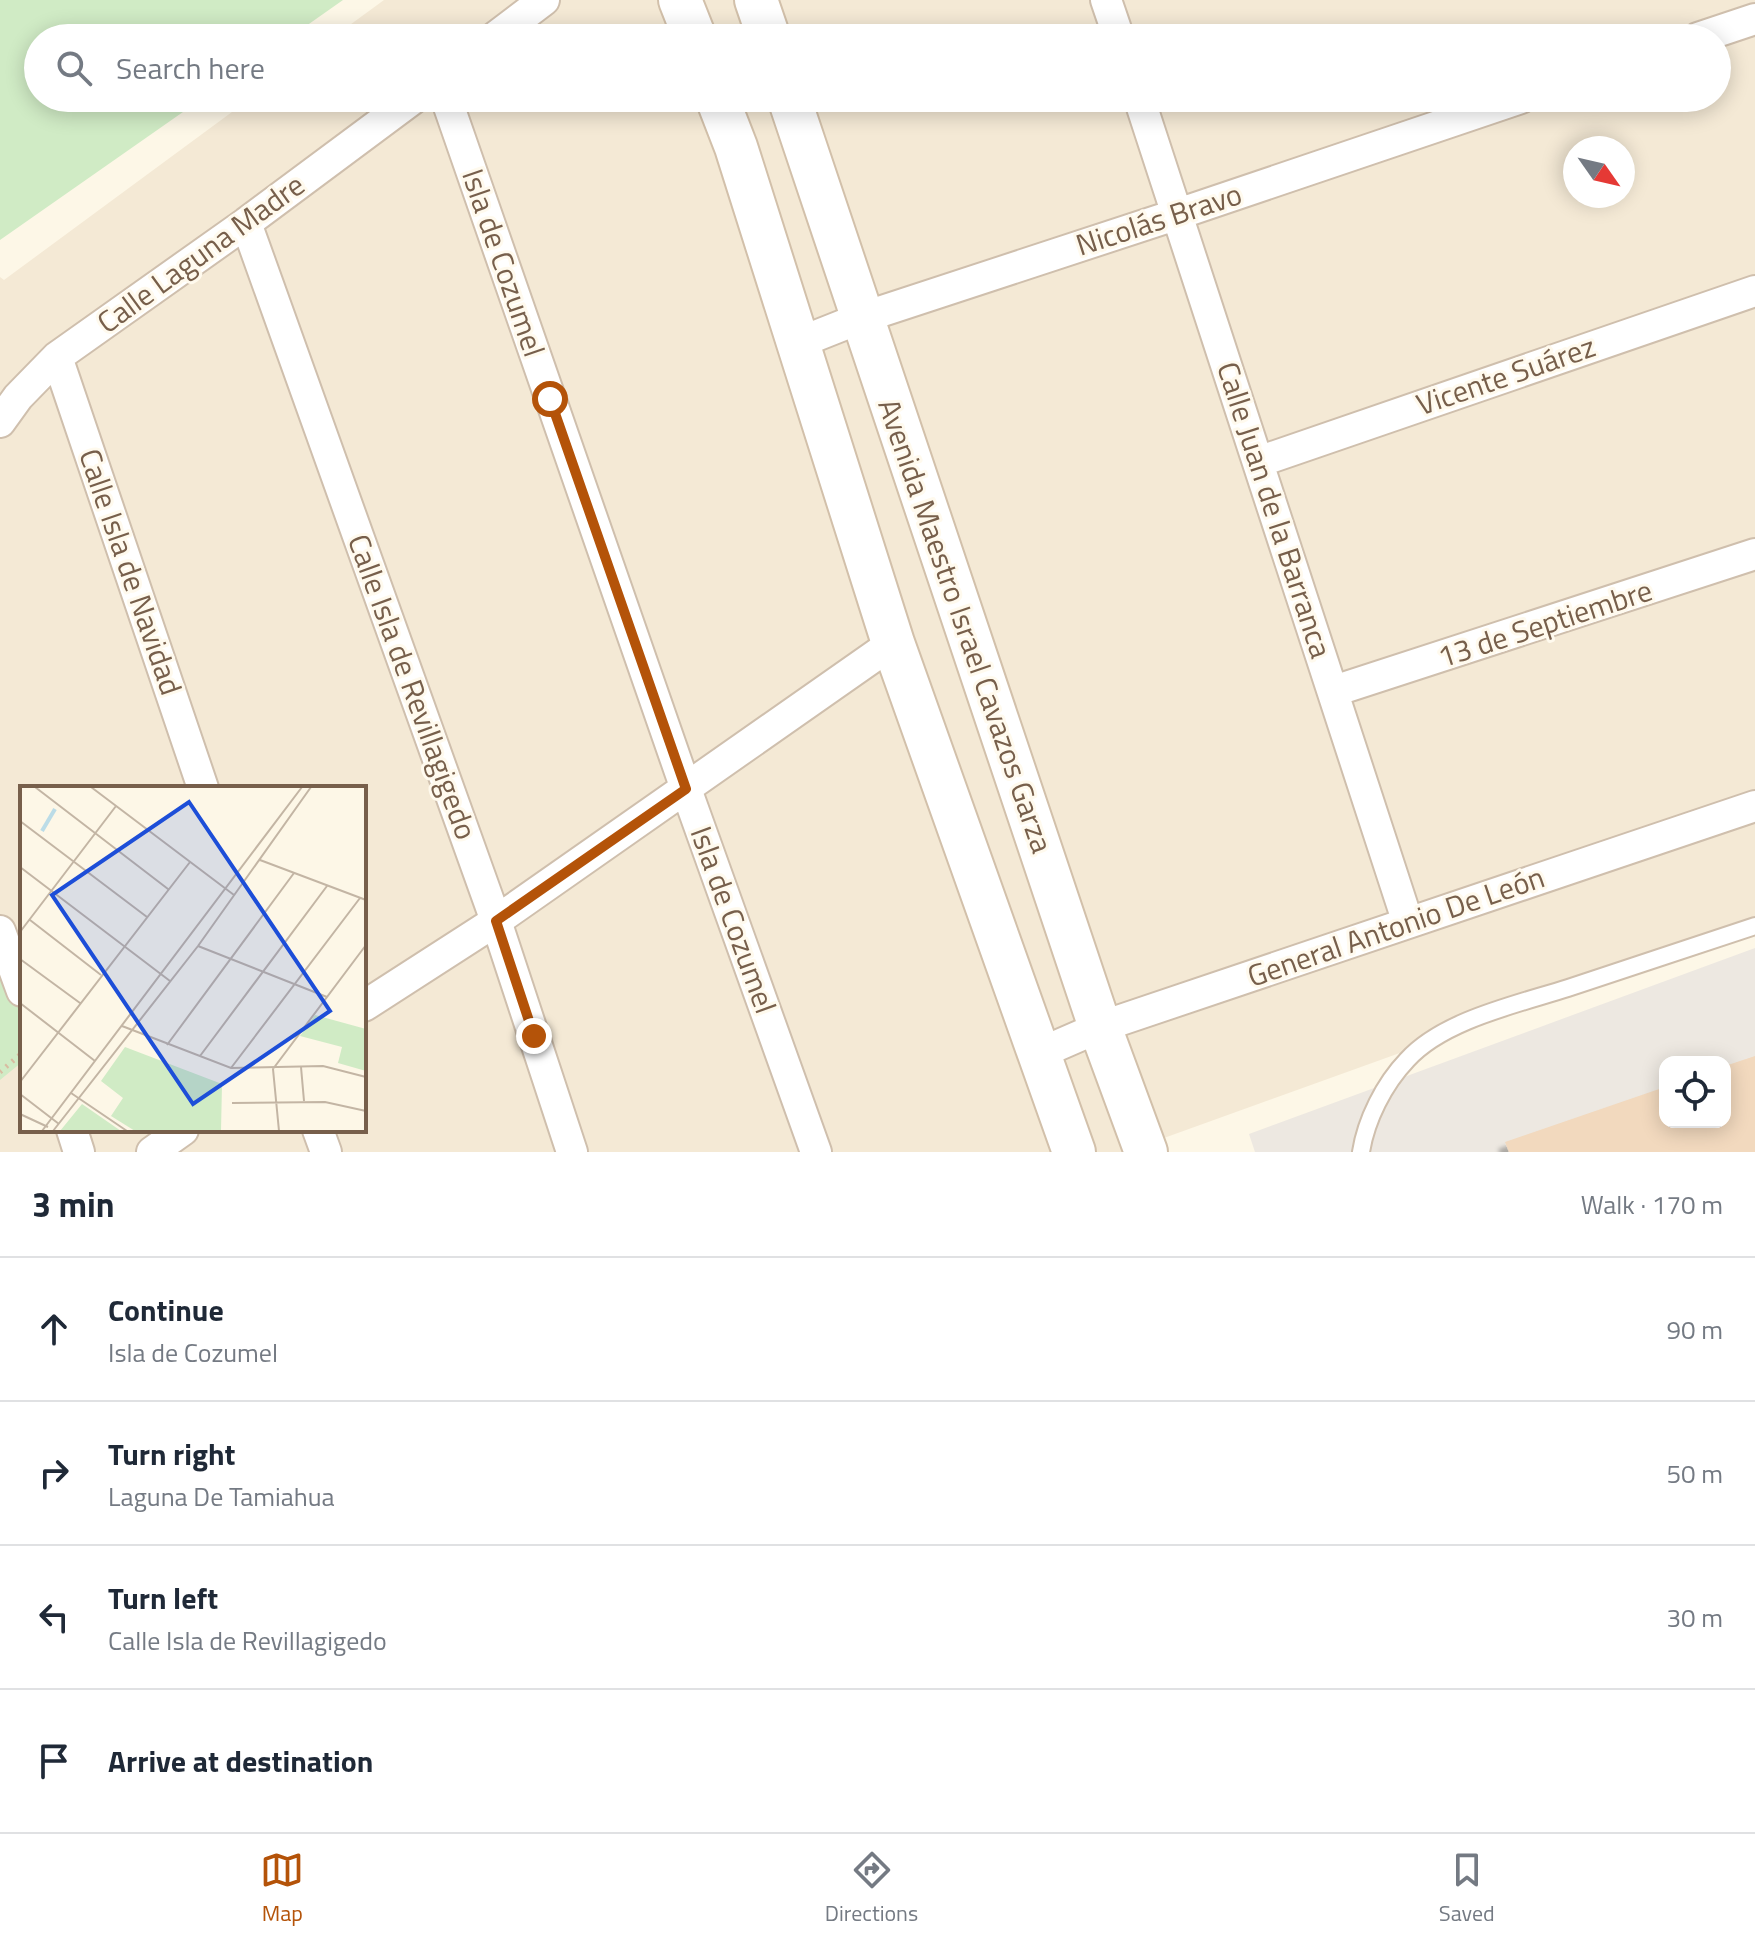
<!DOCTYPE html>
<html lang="en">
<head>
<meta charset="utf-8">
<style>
	:root { --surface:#fff; --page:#f6f6f7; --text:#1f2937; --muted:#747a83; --line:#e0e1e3; --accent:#b45309 }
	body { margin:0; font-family:"Titillium Web",sans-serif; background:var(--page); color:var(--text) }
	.controls { position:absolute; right:24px; bottom:24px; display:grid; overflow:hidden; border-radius:16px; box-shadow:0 4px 20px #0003 }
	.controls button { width:72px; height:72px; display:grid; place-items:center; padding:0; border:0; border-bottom:2px solid var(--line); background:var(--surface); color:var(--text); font:40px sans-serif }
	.compass { position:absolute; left:1563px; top:136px; width:72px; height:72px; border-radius:50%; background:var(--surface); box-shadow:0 4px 20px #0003; rotate:124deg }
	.stop { position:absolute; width:24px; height:24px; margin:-18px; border:6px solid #b45309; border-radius:50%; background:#fff }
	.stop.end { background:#b45309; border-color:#fff; box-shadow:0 2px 8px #0008 }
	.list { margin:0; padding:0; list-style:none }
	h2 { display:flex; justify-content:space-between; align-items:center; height:104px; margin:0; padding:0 32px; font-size:34px }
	h2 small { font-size:26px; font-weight:400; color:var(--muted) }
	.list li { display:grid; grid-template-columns:52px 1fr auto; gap:24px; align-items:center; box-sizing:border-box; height:144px; padding:0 32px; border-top:2px solid var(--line) }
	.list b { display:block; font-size:30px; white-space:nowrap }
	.list p { margin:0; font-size:26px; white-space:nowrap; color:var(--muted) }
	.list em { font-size:26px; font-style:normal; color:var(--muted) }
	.icon { flex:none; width:44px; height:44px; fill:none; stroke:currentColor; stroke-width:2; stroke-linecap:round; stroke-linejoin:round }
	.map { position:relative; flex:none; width:1755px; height:1152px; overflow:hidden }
	.search { position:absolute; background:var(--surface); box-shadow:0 4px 20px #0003; left:24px; right:24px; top:24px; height:88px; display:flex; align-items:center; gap:20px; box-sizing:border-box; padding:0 28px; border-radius:44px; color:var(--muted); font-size:30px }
	.sheet { height:680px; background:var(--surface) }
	nav { display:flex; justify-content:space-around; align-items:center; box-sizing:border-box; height:112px; border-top:2px solid var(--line); background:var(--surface); font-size:22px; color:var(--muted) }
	nav a { display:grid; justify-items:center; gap:4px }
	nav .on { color:var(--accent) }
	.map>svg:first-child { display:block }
	.residential { fill:#f4e9d5; fill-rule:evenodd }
	.industrial { fill:#ede8e1; fill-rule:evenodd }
	.green { fill:#d0ebc5 }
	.building { fill:#f2d9be; filter:url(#shadow) }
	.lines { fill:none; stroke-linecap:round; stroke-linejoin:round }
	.service-casing { stroke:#cfbfad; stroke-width:20 }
	.minor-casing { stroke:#cfbfad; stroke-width:34 }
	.secondary-casing { stroke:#d2c0aa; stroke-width:46 }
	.path { stroke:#d8bca1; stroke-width:5; stroke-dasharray:2 6; stroke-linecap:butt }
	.service { stroke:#fff; stroke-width:16 }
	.minor { stroke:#fff; stroke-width:30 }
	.secondary { stroke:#fff; stroke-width:42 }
	.route { stroke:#b45309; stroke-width:10 }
	.labels { text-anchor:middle; stroke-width:6; stroke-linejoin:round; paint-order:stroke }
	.street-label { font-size:30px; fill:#775f4b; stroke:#fffaee }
	.inset-river { fill:none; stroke:#bbdce7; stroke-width:4 }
	.inset-road { fill:none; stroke:#c3b5a4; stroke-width:2 }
	.view { fill:#1d4ed8; fill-opacity:0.15; stroke:#1d4ed8; stroke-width:4 }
	.inset-edge { fill:none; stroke:#775f4b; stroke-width:4 }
</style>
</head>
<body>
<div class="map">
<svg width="1755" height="1152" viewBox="0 0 1755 1152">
	<defs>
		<filter id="shadow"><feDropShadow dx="-7" dy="7" stdDeviation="2" flood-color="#0004"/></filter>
	</defs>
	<rect width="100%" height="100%" fill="#fdf7e7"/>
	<!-- residential -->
	<path class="residential" d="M384,0H1755V925L1139,1147L1140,1152H0V277L4,280L251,98H1717V38H332ZM1575,148H1623V196H1575ZM22,788H364V1130H22Z"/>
	<!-- industrial -->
	<path class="industrial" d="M1755,948V1152H1255L1249,1134ZM1665,1062H1725V1122H1665Z"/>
	<!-- green -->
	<path class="green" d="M0,0H343L289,38H38V98H203L0,240Z
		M0,961L22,1018V1062L0,1080Z"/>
	<!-- building -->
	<path class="building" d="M1755,1056V1152H1509L1505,1142L1665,1087V1122H1725V1066Z"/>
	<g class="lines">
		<defs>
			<path id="service" d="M1361,1152C1366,1120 1384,1084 1407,1060C1443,1020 1518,1004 1568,988C1630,967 1693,947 1755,926"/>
			<path id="minor" d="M1106,0L1119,38
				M494,38L544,0
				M1698,38L1755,19
				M446,98L686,789L816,1152
				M1139,98L1408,923
				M246,223L496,921L572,1152
				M798,343L861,318L1178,214L1521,98
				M57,357L203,788
				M0,422L18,397L57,357L246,223L414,98
				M1258,462L1755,291
				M1334,691L1755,554
				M0,931L22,991
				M364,1006L496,921L893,643
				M1038,1054L1100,1027L1755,806
				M72,1130L79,1152
				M318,1130L326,1152
				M152,1152L183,1130"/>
			<path id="secondary" d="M680,0L695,38
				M756,0L769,38
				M717,98L736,147L893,643L1074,1152
				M789,98L1100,1027L1146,1152"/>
		</defs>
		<!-- service casing -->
		<use href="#service" class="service-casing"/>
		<!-- minor casing -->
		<use href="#minor" class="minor-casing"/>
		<!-- secondary casing -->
		<use href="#secondary" class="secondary-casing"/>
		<!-- path -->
		<path class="path" d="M0,1072L22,1053"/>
		<!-- service -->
		<use href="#service" class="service"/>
		<!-- minor -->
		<use href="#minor" class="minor"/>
		<!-- secondary -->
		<use href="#secondary" class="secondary"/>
	</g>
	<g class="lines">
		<!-- route -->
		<path class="route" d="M534,1036L496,921L686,789L550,399"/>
	</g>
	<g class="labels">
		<!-- street labels -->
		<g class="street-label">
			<text transform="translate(1159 220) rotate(-18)" y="10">Nicolás Bravo</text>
			<text transform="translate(201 254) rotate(-36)" y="10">Calle Laguna Madre</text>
			<text transform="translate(503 263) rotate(71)" y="10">Isla de Cozumel</text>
			<text transform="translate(1506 376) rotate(-19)" y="10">Vicente Suárez</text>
			<text transform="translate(1274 510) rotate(72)" y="10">Calle Juan de la Barranca</text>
			<text transform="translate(130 572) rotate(71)" y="10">Calle Isla de Navidad</text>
			<text transform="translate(1545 624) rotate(-18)" y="10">13 de Septiembre</text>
			<text transform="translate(965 626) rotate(71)" y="10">Avenida Maestro Israel Cavazos Garza</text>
			<text transform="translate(412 687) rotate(70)" y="10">Calle Isla de Revillagigedo</text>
			<text transform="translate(733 920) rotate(70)" y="10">Isla de Cozumel</text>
			<text transform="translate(1396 927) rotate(-19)" y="10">General Antonio De León</text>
		</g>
	</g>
	<!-- overview -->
	<g transform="translate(20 786)">
		<rect width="346" height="346" fill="#fdf7e7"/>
		<path d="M295,229L346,243V285L318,277L322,261L280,250ZM105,261L202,298L201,345H115L91,330L103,312L81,295ZM62,318L101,345H40Z" fill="#d0ebc5"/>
		<path class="inset-river" d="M22,45L35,23"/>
		<path class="inset-road" d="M15,1L148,103M71,1L214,109M0,35L127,131M240,74L346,114M0,81L150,195M10,134L81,189M0,146L96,20M178,160L307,211M0,173L60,217M0,217L75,275M102,240L211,282L303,280L346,291M147,259L274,87M180,270L307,100M281,281L284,315M211,282L340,112M0,296L170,76M51,307L107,345M0,308L39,338M212,317L305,316L346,325M0,328L28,341M22,345L282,1M33,345L178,160L291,1M259,345L253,283L346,159"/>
		<path class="view" d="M169,16L310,225L173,318L32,109Z"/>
		<rect width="346" height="346" class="inset-edge"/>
	</g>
</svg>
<div class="controls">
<button><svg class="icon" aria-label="locate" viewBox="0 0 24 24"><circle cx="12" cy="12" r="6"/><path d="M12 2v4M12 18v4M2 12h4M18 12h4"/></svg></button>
</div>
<svg class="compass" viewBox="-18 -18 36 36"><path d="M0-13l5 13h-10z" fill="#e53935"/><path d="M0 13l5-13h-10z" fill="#747a83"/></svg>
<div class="stop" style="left:550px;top:399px"></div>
<div class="stop end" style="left:534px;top:1036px"></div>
<div class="search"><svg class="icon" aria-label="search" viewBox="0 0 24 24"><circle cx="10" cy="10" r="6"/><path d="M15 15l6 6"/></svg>Search here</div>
</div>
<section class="sheet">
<h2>3 min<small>Walk · 170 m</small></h2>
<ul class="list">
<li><svg class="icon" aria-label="ahead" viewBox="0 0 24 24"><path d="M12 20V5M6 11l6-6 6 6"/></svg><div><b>Continue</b><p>Isla de Cozumel</p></div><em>90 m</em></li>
<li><svg class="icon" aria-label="right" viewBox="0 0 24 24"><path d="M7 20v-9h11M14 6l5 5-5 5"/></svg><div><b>Turn right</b><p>Laguna De Tamiahua</p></div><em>50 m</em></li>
<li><svg class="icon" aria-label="left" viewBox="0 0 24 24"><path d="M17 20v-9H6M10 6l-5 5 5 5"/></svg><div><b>Turn left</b><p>Calle Isla de Revillagigedo</p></div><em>30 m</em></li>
<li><svg class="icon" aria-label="arrive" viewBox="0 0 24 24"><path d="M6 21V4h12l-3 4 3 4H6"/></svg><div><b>Arrive at destination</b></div></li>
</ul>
</section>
<nav>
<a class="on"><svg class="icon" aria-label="map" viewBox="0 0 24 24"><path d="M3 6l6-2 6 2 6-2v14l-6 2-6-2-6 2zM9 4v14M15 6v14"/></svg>Map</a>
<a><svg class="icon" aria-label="directions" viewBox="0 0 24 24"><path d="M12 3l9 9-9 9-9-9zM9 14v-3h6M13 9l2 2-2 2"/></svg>Directions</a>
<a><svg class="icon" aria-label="saved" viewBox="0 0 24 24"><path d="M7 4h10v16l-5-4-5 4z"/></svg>Saved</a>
</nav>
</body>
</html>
